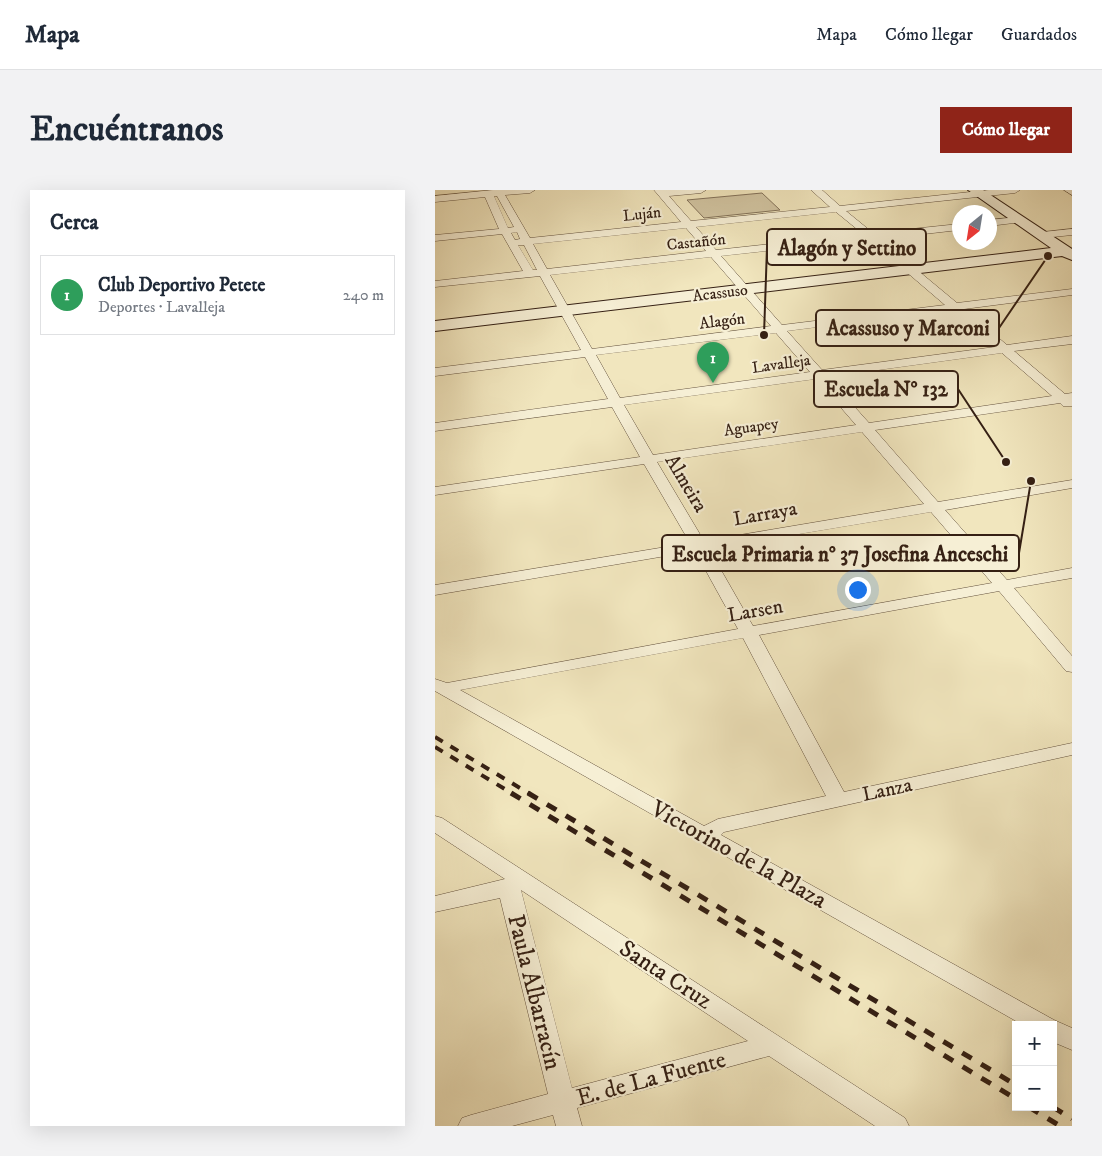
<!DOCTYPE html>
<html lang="es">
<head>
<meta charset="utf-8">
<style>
	:root { --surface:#fff; --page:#f2f2f3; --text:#1f2937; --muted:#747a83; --line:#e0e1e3; --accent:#8f2418 }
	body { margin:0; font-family:"IM FELL DW Pica",serif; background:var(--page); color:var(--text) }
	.controls { position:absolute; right:15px; bottom:15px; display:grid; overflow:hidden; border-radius:0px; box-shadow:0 5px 20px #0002 }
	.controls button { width:45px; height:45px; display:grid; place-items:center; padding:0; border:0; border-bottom:1px solid var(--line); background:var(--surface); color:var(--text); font:25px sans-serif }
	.compass { position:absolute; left:517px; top:15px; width:45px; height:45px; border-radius:50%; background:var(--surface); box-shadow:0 5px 20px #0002; rotate:210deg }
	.you { position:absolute; left:422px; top:399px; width:18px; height:18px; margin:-12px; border:4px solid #fff; border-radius:50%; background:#1a73e8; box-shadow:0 0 0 8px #1a73e833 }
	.badge { display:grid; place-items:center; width:32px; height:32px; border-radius:50%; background:var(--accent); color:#fff; font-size:16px; font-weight:700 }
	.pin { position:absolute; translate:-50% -41px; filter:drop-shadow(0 1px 2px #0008) }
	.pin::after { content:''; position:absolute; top:26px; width:18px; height:15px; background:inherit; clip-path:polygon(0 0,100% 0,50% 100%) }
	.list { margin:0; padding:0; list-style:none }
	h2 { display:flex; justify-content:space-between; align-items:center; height:65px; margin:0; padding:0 20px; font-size:21px }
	h2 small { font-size:16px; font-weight:400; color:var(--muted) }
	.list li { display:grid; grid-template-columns:32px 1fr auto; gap:15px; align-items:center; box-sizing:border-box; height:80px; margin:0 10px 10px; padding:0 10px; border:1px solid var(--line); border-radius:0px }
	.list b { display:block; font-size:19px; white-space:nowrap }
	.list p { margin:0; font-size:16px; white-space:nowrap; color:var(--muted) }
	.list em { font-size:16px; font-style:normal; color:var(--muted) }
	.map { position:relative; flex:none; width:637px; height:936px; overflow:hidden; border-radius:0px }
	header { display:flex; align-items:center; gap:30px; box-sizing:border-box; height:70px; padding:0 25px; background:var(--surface); border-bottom:1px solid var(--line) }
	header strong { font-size:24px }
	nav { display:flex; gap:28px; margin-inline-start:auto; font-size:18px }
	.intro { display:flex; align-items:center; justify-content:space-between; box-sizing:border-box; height:120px; padding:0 30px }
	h1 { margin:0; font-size:35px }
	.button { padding:12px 22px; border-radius:0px; background:var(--accent); color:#fff; font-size:18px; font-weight:700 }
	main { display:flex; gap:30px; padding:0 30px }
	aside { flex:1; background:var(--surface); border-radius:0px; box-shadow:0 5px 20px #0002 }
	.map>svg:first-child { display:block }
	.green { fill:#d1c4a1; stroke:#83725a }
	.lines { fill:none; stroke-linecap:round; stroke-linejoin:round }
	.street-casing { stroke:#64523e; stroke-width:1 }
	.secondary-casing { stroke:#352014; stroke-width:2 }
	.street { fill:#f6efd5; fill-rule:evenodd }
	.secondary { fill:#f6efd5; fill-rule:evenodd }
	.rail-far1 { stroke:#352014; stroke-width:4; stroke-dasharray:9 9; stroke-linecap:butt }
	.rail { stroke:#352014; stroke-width:5; stroke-dasharray:11 11; stroke-linecap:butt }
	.labels { text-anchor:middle; stroke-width:4.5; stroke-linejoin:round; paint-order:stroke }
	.far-street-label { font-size:16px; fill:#352014; stroke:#f6efd5 }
	.street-label { font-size:20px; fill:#352014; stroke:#f6efd5 }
	.near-street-label { font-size:24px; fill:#352014; stroke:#f6efd5 }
	.leader { fill:none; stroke:#352014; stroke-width:2 }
	.callout-dot { fill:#352014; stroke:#f6efd5; stroke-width:2 }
	.callout { fill:#f6efd5; stroke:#352014; stroke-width:2 }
	.callout-label { font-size:21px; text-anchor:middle; font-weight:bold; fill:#352014 }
</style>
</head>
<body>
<header>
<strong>Mapa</strong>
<nav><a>Mapa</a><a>Cómo llegar</a><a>Guardados</a></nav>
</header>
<div class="intro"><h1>Encuéntranos</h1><a class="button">Cómo llegar</a></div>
<main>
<aside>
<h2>Cerca<small></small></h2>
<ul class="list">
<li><span class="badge" style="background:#2e9e5b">1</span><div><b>Club Deportivo Petete</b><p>Deportes · Lavalleja</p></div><em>240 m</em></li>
</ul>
</aside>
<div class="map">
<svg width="637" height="936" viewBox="0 0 637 936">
	<rect width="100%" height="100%" fill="#f1e6be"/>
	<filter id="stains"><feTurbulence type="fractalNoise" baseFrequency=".004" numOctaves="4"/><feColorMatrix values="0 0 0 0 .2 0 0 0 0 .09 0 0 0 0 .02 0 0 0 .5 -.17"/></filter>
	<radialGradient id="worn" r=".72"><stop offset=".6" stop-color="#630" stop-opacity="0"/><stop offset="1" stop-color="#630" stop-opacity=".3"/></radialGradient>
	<!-- green -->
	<path class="green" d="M327,3L345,20L269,28L252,10Z"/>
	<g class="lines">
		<defs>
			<path id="street" d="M58,0H100L95,3L70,5L95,48L246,32L219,0H271L266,3L234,6L256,31L395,17L376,0H387L405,16L554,0H585L580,3L411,21L438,43L524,34V40L445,49L522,113L637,99V105L529,119L572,155L637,146V154L579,161L630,204L637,203V216H628L625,213L440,240L503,312L637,290V298L510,320L572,390L637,378V388L579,398L637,466V482L631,481L564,401L324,445L409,602L637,553V565L289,642L286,645L619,830L637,838V860L618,852V835H588L0,501V489L12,493L303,439L260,361L0,405V395L255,353L209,274L0,305V297L205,267L177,217L0,241V233L173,209L150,167L0,186V178L146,160L105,86L0,97V91L88,81L67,44L0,51V45L64,39L50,7L0,12V6ZM59,6H62L79,37L73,38ZM401,22L428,44L281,60L261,37ZM251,38L271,61L112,79L98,54ZM82,42L85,49L80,50L76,43ZM434,50L510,115L347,135L286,66ZM83,55H89L102,80H98ZM276,67L336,136L157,159L115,85ZM517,120L560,157L387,180L352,141ZM341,143L375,182L185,208L161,165ZM567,163L617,206L434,233L393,187ZM381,189L421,235L218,265L189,215ZM427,242L489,314L269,351L222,272ZM496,322L557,393L318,436L274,359ZM308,448L391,606L283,629L269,636L25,500Z
				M629,0H637V5Z
				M584,27L587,28V32L554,36V30Z
				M637,39V45L608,48L603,45L608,42Z
				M0,626L7,628L470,928L474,936H440L334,866L142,918L147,936H121L118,925L77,936H23L27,928L36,925L113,904L65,708L0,722V706L70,689L0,643ZM86,700L313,851L137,898Z"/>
			<path id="secondary" d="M533,0H548L637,59V70L627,66L0,141V131L616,58Z"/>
		</defs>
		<!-- street casing -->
		<use href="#street" class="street-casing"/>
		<!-- secondary casing -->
		<use href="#secondary" class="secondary-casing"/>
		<!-- street -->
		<use href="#street" class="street"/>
		<!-- secondary -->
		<use href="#secondary" class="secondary"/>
		<!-- rail-far1 -->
		<path class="rail-far1" d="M0,547L95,604
			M0,557L78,604"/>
		<!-- rail -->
		<path class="rail" d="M76,603L581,909
			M93,603L581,895
			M594,917L625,936
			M618,917L637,929"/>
	</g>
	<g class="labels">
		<!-- far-street labels -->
		<g class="far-street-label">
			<text transform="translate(207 23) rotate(-6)" y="6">Luján</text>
			<text transform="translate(261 51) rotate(-6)" y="6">Castañón</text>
			<text transform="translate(285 102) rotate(-7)" y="6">Acassuso</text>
			<text transform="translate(287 130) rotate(-7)" y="6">Alagón</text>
			<text transform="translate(346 173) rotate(-8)" y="6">Lavalleja</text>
			<text transform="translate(316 236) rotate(-8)" y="6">Aguapey</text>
		</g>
		<!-- street labels -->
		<g class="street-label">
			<text transform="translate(252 293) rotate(59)" y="7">Almeira</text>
			<text transform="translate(330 323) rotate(-10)" y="7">Larraya</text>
			<text transform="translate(320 420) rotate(-10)" y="7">Larsen</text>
			<text transform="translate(452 599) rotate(-12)" y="7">Lanza</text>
		</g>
		<!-- near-street labels -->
		<g class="near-street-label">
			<text transform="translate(304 664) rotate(29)" y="8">Victorino de la Plaza</text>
			<text transform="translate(231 784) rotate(33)" y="8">Santa Cruz</text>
			<text transform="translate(100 802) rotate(76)" y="8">Paula Albarracín</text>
			<text transform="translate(216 888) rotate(-15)" y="8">E. de La Fuente</text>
		</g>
	</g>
	<!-- callouts -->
	<path class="leader" d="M329 145L332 57M613 66L564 138M571 272L523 199M596 291L584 363"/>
	<g class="callout-dot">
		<circle cx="329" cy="145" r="5"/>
		<circle cx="613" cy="66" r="5"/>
		<circle cx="571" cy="272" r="5"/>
		<circle cx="596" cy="291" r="5"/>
	</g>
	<g class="callout">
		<rect x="332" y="39" width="159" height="36" rx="5"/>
		<rect x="381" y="120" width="183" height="36" rx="5"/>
		<rect x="379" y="181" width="144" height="36" rx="5"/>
		<rect x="227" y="345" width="357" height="36" rx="5"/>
	</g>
	<g class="callout-label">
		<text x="412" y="65">Alagón y Settino</text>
		<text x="473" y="145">Acassuso y Marconi</text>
		<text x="451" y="206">Escuela N° 132</text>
		<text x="405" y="371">Escuela Primaria n° 37 Josefina Anceschi</text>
	</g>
	<rect width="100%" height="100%" filter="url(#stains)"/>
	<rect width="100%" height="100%" fill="url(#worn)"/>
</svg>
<div class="controls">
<button>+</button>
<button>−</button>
</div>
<svg class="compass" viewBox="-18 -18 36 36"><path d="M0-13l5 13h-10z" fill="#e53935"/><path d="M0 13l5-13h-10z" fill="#747a83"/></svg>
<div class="you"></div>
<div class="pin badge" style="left:278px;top:193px;background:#2e9e5b">1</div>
</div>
</main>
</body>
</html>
